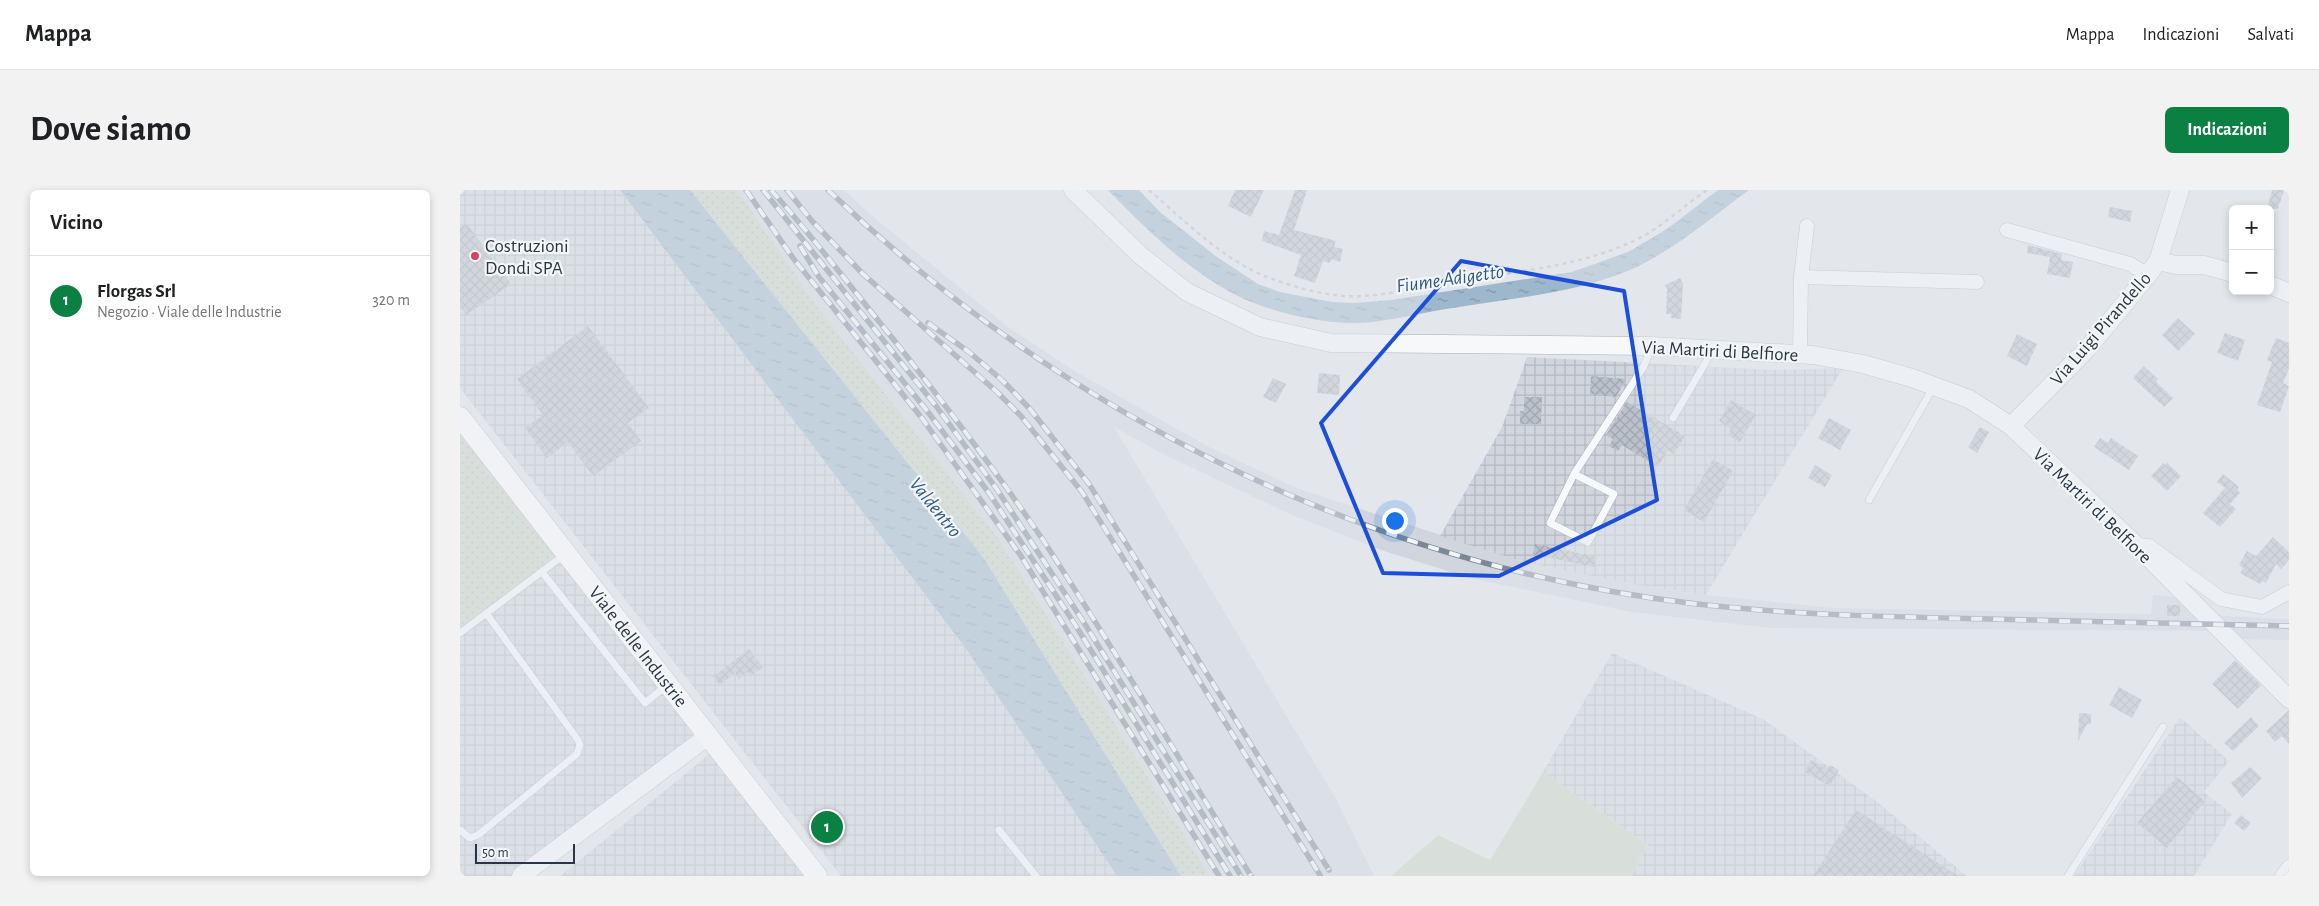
<!DOCTYPE html>
<html lang="it">
<head>
<meta charset="utf-8">
<style>
	:root { --surface:#fff; --page:#f2f2f2; --text:#202124; --muted:#757577; --line:#e0e0e0; --accent:#0b8043 }
	body { margin:0; font-family:"Alegreya Sans",sans-serif; background:var(--page); color:var(--text) }
	.controls { position:absolute; right:15px; top:15px; display:grid; overflow:hidden; border-radius:8px; box-shadow:0 2px 8px #0003 }
	.controls button { width:45px; height:45px; display:grid; place-items:center; padding:0; border:0; border-bottom:1px solid var(--line); background:var(--surface); color:var(--text); font:25px sans-serif }
	.scale { position:absolute; left:15px; bottom:12px; width:100px; box-sizing:border-box; padding-left:5px; border:2px solid #2a3645; border-top:0; font-size:14px; line-height:18px; white-space:nowrap; color:#2a3645; -webkit-text-stroke:4px #f3f6f9; paint-order:stroke }
	.you { position:absolute; left:934px; top:330px; width:18px; height:18px; margin:-12px; border:4px solid #fff; border-radius:50%; background:#1a73e8; box-shadow:0 0 0 8px #1a73e833 }
	.badge { display:grid; place-items:center; width:32px; height:32px; border-radius:50%; background:var(--accent); color:#fff; font-size:16px; font-weight:700 }
	.pin { position:absolute; translate:-50% -50%; border:2px solid #fff; box-shadow:0 1px 5px #0006 }
	.list { margin:0; padding:0; list-style:none }
	h2 { display:flex; justify-content:space-between; align-items:center; height:65px; margin:0; padding:0 20px; font-size:21px }
	h2 small { font-size:16px; font-weight:400; color:var(--muted) }
	.list li { display:grid; grid-template-columns:32px 1fr auto; gap:15px; align-items:center; box-sizing:border-box; height:90px; padding:0 20px; border-top:1px solid var(--line) }
	.list b { display:block; font-size:19px; white-space:nowrap }
	.list p { margin:0; font-size:16px; white-space:nowrap; color:var(--muted) }
	.list em { font-size:16px; font-style:normal; color:var(--muted) }
	.map { position:relative; flex:none; width:1829px; height:686px; overflow:hidden; border-radius:8px }
	header { display:flex; align-items:center; gap:30px; box-sizing:border-box; height:70px; padding:0 25px; background:var(--surface); border-bottom:1px solid var(--line) }
	header strong { font-size:24px }
	nav { display:flex; gap:28px; margin-inline-start:auto; font-size:18px }
	.intro { display:flex; align-items:center; justify-content:space-between; box-sizing:border-box; height:120px; padding:0 30px }
	h1 { margin:0; font-size:35px }
	.button { padding:12px 22px; border-radius:8px; background:var(--accent); color:#fff; font-size:18px; font-weight:700 }
	main { display:flex; gap:30px; padding:0 30px }
	aside { flex:1; background:var(--surface); border-radius:8px; box-shadow:0 2px 8px #0003 }
	.map>svg:first-child { display:block }
	.built { fill:#d1d6de }
	.industrial { fill:url(#industrial-grid) }
	.grass { fill:url(#grass-dots) }
	.park { fill:#cad6c4 }
	.water { fill:url(#water-ripples) }
	.building { fill:url(#building-cross-hatch) }
	.lines { fill:none; stroke-linecap:round; stroke-linejoin:round }
	.service-casing { stroke:#a8aeb7; stroke-width:8 }
	.minor-casing { stroke:#a8aeb7; stroke-width:15 }
	.tertiary-casing { stroke:#a8aeb7; stroke-width:19 }
	.secondary-casing { stroke:#a8aeb7; stroke-width:21 }
	.path { stroke:#bdc2c7; stroke-width:2.5; stroke-dasharray:4 4; stroke-linecap:butt }
	.service { stroke:#f6f8fa; stroke-width:7 }
	.minor { stroke:#f6f8fa; stroke-width:14 }
	.tertiary { stroke:#f6f8fa; stroke-width:18 }
	.secondary { stroke:#fff; stroke-width:20 }
	.rail-casing { stroke:#7c8896; stroke-width:5.5 }
	.rail { stroke:#f3f6f9; stroke-width:4; stroke-dasharray:11; stroke-linecap:butt }
	.marked { fill:none; stroke:#1d4ed8; stroke-width:4; stroke-linejoin:round }
	.poi-dot { fill:#d54464; stroke:#f3f6f9; stroke-width:2 }
	.labels { text-anchor:middle; stroke-width:4.5; stroke-linejoin:round; paint-order:stroke }
	.poi-label { font-size:19px; fill:#2a3645; stroke:#f3f6f9; text-anchor:start }
	.street-label { font-size:19px; fill:#2a3645; stroke:#f3f6f9 }
	.water-label { font-size:20px; font-style:italic; fill:#32587b; stroke:#f3f6f9 }
</style>
</head>
<body>
<header>
<strong>Mappa</strong>
<nav><a>Mappa</a><a>Indicazioni</a><a>Salvati</a></nav>
</header>
<div class="intro"><h1>Dove siamo</h1><a class="button">Indicazioni</a></div>
<main>
<aside>
<h2>Vicino<small></small></h2>
<ul class="list">
<li><span class="badge">1</span><div><b>Florgas Srl</b><p>Negozio · Viale delle Industrie</p></div><em>320 m</em></li>
</ul>
</aside>
<div class="map">
<svg width="1829" height="686" viewBox="0 0 1829 686">
	<defs>
		<pattern id="industrial-grid" width="8" height="8" patternUnits="userSpaceOnUse" patternTransform="scale(1.25)"><rect width="8" height="8" fill="#d1d6de"/><path d="M0 4h8M4 0v8" fill="none" stroke="#b4b8c0"/></pattern>
		<pattern id="grass-dots" width="8" height="8" patternUnits="userSpaceOnUse" patternTransform="scale(1.25)"><rect width="8" height="8" fill="#cad6c4"/><path d="M2 2h.1M6 6h.1" fill="none" stroke="#aeb8aa" stroke-width="1.8" stroke-linecap="round"/></pattern>
		<pattern id="water-ripples" width="26" height="14" patternUnits="userSpaceOnUse" patternTransform="scale(1.25)"><rect width="26" height="14" fill="#9db8cd"/><path d="M2 4q2-2 4 0t4 0M15 11q2-2 4 0t4 0" fill="none" stroke="#8096a8"/></pattern>
		<pattern id="building-cross-hatch" width="8" height="8" patternUnits="userSpaceOnUse" patternTransform="scale(1.25)"><rect width="8" height="8" fill="#bac1ca"/><path d="M0 0l8 8M0 8l8-8" fill="none" stroke="#a0a6af"/></pattern>
	</defs>
	<rect width="100%" height="100%" fill="#e3e7ec"/>
	<!-- built -->
	<path class="built" d="M277,0H384L412,26L552,140L618,183L749,257L839,299L1064,372L1172,394L1246,405L1373,418L1691,424L1693,405L1719,407L1763,426L1829,429V450L1779,449L1753,441L1311,438L1172,422L1010,388L921,360L832,325L705,265L654,237L876,609L914,686H750L539,349L360,120Z"/>
	<!-- industrial -->
	<path class="industrial" d="M0,0H160L509,463L657,686H381L0,198Z
		M1067,167L1314,180L1383,178L1246,405L1172,394L1064,372L980,346L1042,237Z
		M97,363L237,543L63,686H0V443Z
		M1152,463L1303,529L1416,611L1507,686H1172L1188,655L1083,582Z
		M1720,527L1769,571L1744,602L1772,624L1734,686H1614Z
		M252,562L350,686H100L158,639Z"/>
	<!-- grass -->
	<path class="grass" d="M230,0H277L360,120L539,349L750,686H721L523,367Z
		M0,237L97,363L0,443Z"/>
	<!-- park -->
	<path class="park" d="M1083,582L1188,655L1172,686H931L978,645L1030,670Z"/>
	<!-- water -->
	<path class="water" d="M160,0H230L523,367L721,686H657L509,463Z
		M648,0H679L700,22L757,67L798,94L820,102L872,112L895,113L931,110L1112,82L1168,62L1207,39L1258,0H1289C1251,28 1213,61 1170,80C1113,104 1046,109 986,119C954,124 921,134 889,133C853,132 803,120 772,103C724,77 685,38 648,0Z"/>
	<!-- building -->
	<path class="building" d="M775,0H804L791,27L768,16Z
		M835,0H847L834,40L876,51L874,57L883,59L880,72L871,69L870,73L863,71L855,93L834,86L841,65L802,51L804,41L819,45Z
		M1812,0H1824L1818,19H1807Z
		M1650,17L1672,21L1670,32L1648,27Z
		M7,34L51,94L6,125L0,117V38Z
		M1568,55L1602,64L1601,70L1613,72L1610,88L1587,84L1590,67L1567,63Z
		M1220,88L1223,94L1221,129L1211,128V124H1206L1207,99L1205,95Z
		M1718,128L1735,144L1718,161L1702,145Z
		M128,136L189,218L168,233L181,251L133,286L108,252L87,268L65,238L83,225L57,189Z
		M1765,143L1785,150L1778,171L1757,163Z
		M1557,144L1577,154L1567,176L1547,166Z
		M1816,148L1829,153V178L1823,193L1829,196L1820,222L1797,215L1812,172L1807,170Z
		M1684,176L1698,189L1696,192L1713,208L1704,217L1673,188Z
		M859,183L880,185L879,205L857,203Z
		M1131,186L1166,189L1156,207L1130,204Z
		M813,188L826,194L816,213L803,207Z
		M1064,207H1082L1081,234H1060V221H1064Z
		M1271,210L1296,225L1280,252L1268,245L1271,239L1259,231Z
		M1167,212L1225,246L1214,264L1208,260L1198,277L1162,255L1158,261L1149,256L1153,249L1146,245Z
		M1369,228L1391,240L1380,260L1358,248Z
		M1520,237L1529,242L1517,263L1508,257Z
		M1640,248L1648,253L1651,248L1678,266L1669,280L1634,257Z
		M1253,269L1273,281L1244,332L1224,320Z
		M1703,273L1705,275L1707,273L1721,286L1707,301L1691,286Z
		M1355,275L1372,285L1365,297L1348,288Z
		M1763,284L1779,297L1777,300L1780,303L1770,314L1776,319L1760,337L1743,323L1765,298L1757,292Z
		M1813,347L1829,362V370L1821,379L1816,374L1806,393L1802,391L1800,394L1780,383L1783,378L1779,375L1787,361L1796,366Z
		M1075,354L1137,367L1134,377L1073,364Z
		M1707,415H1720V426H1707Z
		M289,459L303,477L291,486L288,482L279,489L275,483L260,495L253,487Z
		M1775,470L1801,495L1778,519L1752,494Z
		M1659,497L1682,510L1672,528L1649,515Z
		M1829,520V554L1822,546L1815,552L1806,541Z
		M1619,523L1631,524V534H1627L1618,551Z
		M1791,527L1799,536L1773,561L1764,553Z
		M1351,570L1367,579L1370,575L1379,580L1370,596L1345,582Z
		M1790,577L1802,588L1782,608L1771,593Z
		M1717,587L1745,611L1707,658L1677,633Z
		M1396,620L1498,686H1353Z
		M1781,625L1791,633L1784,641L1774,633Z"/>
	<g class="lines">
		<defs>
			<path id="service" d="M1213,228L1253,160
				M1114,284L1154,304L1128,352L1090,333L1114,284L1184,176L1191,157
				M1409,310L1474,196
				M82,382L185,513L206,496
				M0,443L104,365
				M0,640L10,648L18,645L117,564L120,555L118,550L26,423
				M539,640L576,686
				M1608,686L1703,537"/>
			<path id="minor" d="M1547,40L1670,74L1688,85
				M1341,87L1517,92
				M1340,164L1341,87L1347,36
				M1676,355L1689,356L1761,409L1802,417L1829,402
				M1822,686L1829,677"/>
			<path id="tertiary" d="M613,0L680,65L727,102L800,137L871,153L1191,156L1353,165L1403,174L1452,188L1509,209L1551,236L1676,355L1829,509
				M1698,71L1716,75H1744L1773,83
				M1810,95L1829,103
				M1551,236L1628,158L1688,85L1698,71L1720,0
				M61,686L248,546"/>
			<path id="secondary" d="M0,227L357,686"/>
		</defs>
		<!-- service casing -->
		<use href="#service" class="service-casing"/>
		<!-- minor casing -->
		<use href="#minor" class="minor-casing"/>
		<!-- tertiary casing -->
		<use href="#tertiary" class="tertiary-casing"/>
		<!-- secondary casing -->
		<use href="#secondary" class="secondary-casing"/>
		<!-- path -->
		<path class="path" d="M689,0C725,31 762,69 807,87C831,96 858,104 884,106C918,108 955,98 989,92C1048,82 1114,78 1169,53C1198,41 1222,17 1247,0"/>
		<!-- service -->
		<use href="#service" class="service"/>
		<!-- minor -->
		<use href="#minor" class="minor"/>
		<!-- tertiary -->
		<use href="#tertiary" class="tertiary"/>
		<!-- secondary -->
		<use href="#secondary" class="secondary"/>
		<defs>
			<path id="rail" d="M286,0L333,68L461,227L561,366L759,686
				M303,0L476,216L536,298L623,431L781,686
				M311,0C354,48 393,100 434,150C486,216 538,283 585,353C656,462 723,575 791,686
				M327,0L352,31L403,84L537,202L561,226L622,302L860,685
				M368,0C605,226 911,376 1237,414C1334,425 1431,427 1529,429C1629,432 1729,434 1829,436
				M340,56L359,87L468,222L529,303L616,436L770,686
				M468,133L509,162L543,191L570,219L629,294L869,680"/>
		</defs>
		<!-- rail casing -->
		<use href="#rail" class="rail-casing"/>
		<!-- rail -->
		<use href="#rail" class="rail"/>
	</g>
	<!-- marked area -->
	<path d="M0 0H1829V686H0ZM1001,71L1164,101L1197,310L1039,386L923,383L861,233Z" fill="#e3e7ec" fill-opacity=".55" fill-rule="evenodd"/>
	<path class="marked" d="M1001,71L1164,101L1197,310L1039,386L923,383L861,233Z"/>
	<!-- markers -->
	<circle class="poi-dot" cx="15" cy="66" r="5"/>
	<g class="labels">
		<!-- poi labels -->
		<g class="poi-label">
			<text x="25" y="62">Costruzioni<tspan x="25" dy="22">Dondi SPA</tspan></text>
		</g>
		<!-- street labels -->
		<g class="street-label">
			<text transform="translate(1640 138) rotate(-49)" y="7">Via Luigi Pirandello</text>
			<text transform="translate(1260 160) rotate(3)" y="7">Via Martiri di Belfiore</text>
			<text transform="translate(1633 315) rotate(44)" y="7">Via Martiri di Belfiore</text>
			<text transform="translate(179 456) rotate(52)" y="7">Viale delle Industrie</text>
		</g>
		<!-- water labels -->
		<g class="water-label">
			<text transform="translate(990 88) rotate(-8)" y="7">Fiume Adigetto</text>
			<text transform="translate(476 317) rotate(51)" y="7">Valdentro</text>
		</g>
	</g>
</svg>
<div class="controls">
<button>+</button>
<button>−</button>
</div>
<div class="scale">50 m</div>
<div class="you"></div>
<div class="pin badge" style="left:367px;top:637px">1</div>
</div>
</main>
</body>
</html>
